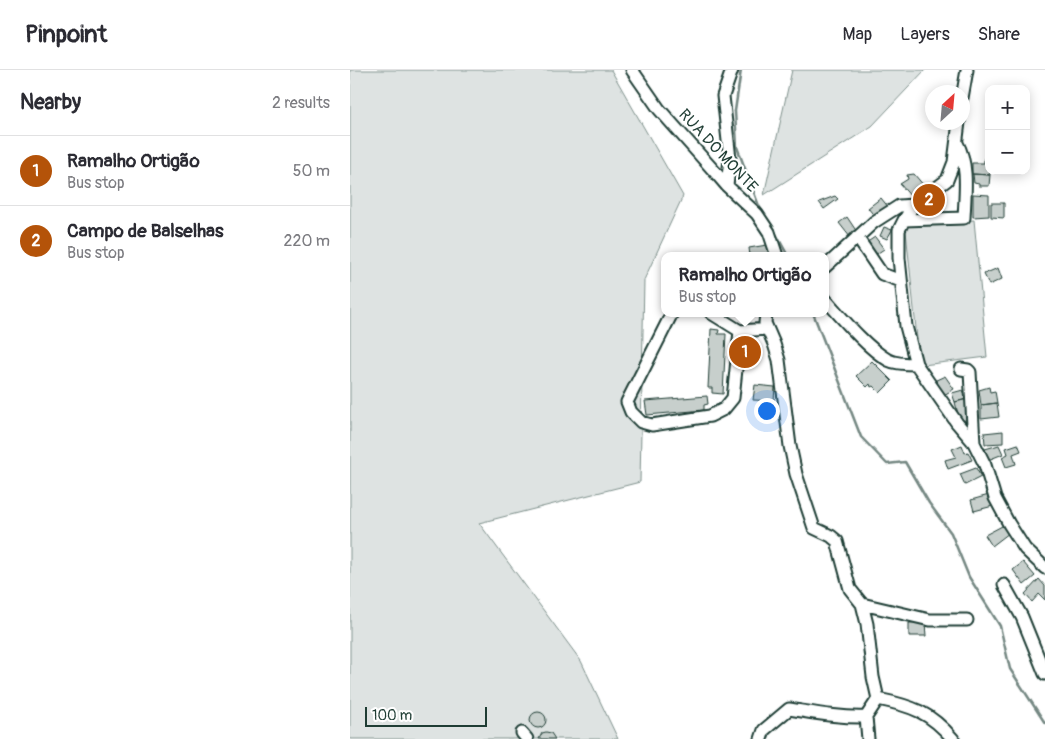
<!DOCTYPE html>
<html lang="en">
<head>
<meta charset="utf-8">
<style>
	:root { --surface:#fff; --page:#f2f2f3; --text:#2b2b33; --muted:#7c7c81; --line:#e1e1e2; --accent:#b45309 }
	body { margin:0; font-family:Pangolin,sans-serif; background:var(--page); color:var(--text) }
	.controls { position:absolute; right:15px; top:15px; display:grid; overflow:hidden; border-radius:10px; box-shadow:0 2px 12px #0003 }
	.controls button { width:45px; height:45px; display:grid; place-items:center; padding:0; border:0; border-bottom:1px solid var(--line); background:var(--surface); color:var(--text); font:25px sans-serif }
	.compass { position:absolute; left:575px; top:15px; width:45px; height:45px; border-radius:50%; background:var(--surface); box-shadow:0 2px 12px #0003; rotate:26deg }
	.scale { position:absolute; left:15px; bottom:12px; width:122px; box-sizing:border-box; padding-left:5px; border:2px solid #1f3d34; border-top:0; font-size:14px; line-height:18px; white-space:nowrap; color:#1f3d34; -webkit-text-stroke:4px #fff; paint-order:stroke }
	.you { position:absolute; left:416px; top:340px; width:18px; height:18px; margin:-12px; border:4px solid #fff; border-radius:50%; background:#1a73e8; box-shadow:0 0 0 8px #1a73e833 }
	.badge { display:grid; place-items:center; width:32px; height:32px; border-radius:50%; background:var(--accent); color:#fff; font-size:16px; font-weight:700 }
	.pin { position:absolute; translate:-50% -50%; border:2px solid #fff; box-shadow:0 1px 5px #0006 }
	.popup { position:absolute; left:311px; top:182px; width:168px; height:65px; box-sizing:border-box; display:grid; place-content:center; border-radius:10px; background:var(--surface); filter:drop-shadow(0 1px 4px #0005); font-size:16px; white-space:nowrap; color:var(--muted) }
	.popup b { font-size:19px; color:var(--text) }
	.popup::after { content:''; position:absolute; left:50%; top:100%; margin-left:-10px; border:10px solid transparent; border-top-color:var(--surface) }
	.list { margin:0; padding:0; list-style:none }
	h2 { display:flex; justify-content:space-between; align-items:center; height:65px; margin:0; padding:0 20px; font-size:21px }
	h2 small { font-size:16px; font-weight:400; color:var(--muted) }
	.list li { display:grid; grid-template-columns:32px 1fr auto; gap:15px; align-items:center; box-sizing:border-box; height:70px; padding:0 20px; border-top:1px solid var(--line) }
	.list b { display:block; font-size:19px; white-space:nowrap }
	.list p { margin:0; font-size:16px; white-space:nowrap; color:var(--muted) }
	.list em { font-size:16px; font-style:normal; color:var(--muted) }
	.map { position:relative; flex:none; width:695px; height:669px; overflow:hidden }
	header { display:flex; align-items:center; gap:30px; box-sizing:border-box; height:70px; padding:0 25px; background:var(--surface); border-bottom:1px solid var(--line) }
	header strong { font-size:24px }
	nav { display:flex; gap:28px; margin-inline-start:auto; font-size:18px }
	main { display:flex }
	aside { flex:1; background:var(--surface) }
	.map>svg:first-child { display:block }
	.green { fill:#dee3e2; stroke:#7e908b }
	.lines { fill:none; stroke-linecap:round; stroke-linejoin:round }
	.stream { stroke:#758883; stroke-width:2.5 }
	.building { fill:#c7cfcc; stroke:#1f3d34 }
	.minor-casing { stroke:#1f3d34; stroke-width:15 }
	.minor { stroke:#fff; stroke-width:11 }
	.labels { text-anchor:middle; stroke-width:4; stroke-linejoin:round; paint-order:stroke }
	.street-label { font-size:16px; fill:#1f3d34; stroke:#fff }
</style>
</head>
<body>
<header>
<strong>Pinpoint</strong>
<nav><a>Map</a><a>Layers</a><a>Share</a></nav>
</header>
<main>
<aside>
<h2>Nearby<small>2 results</small></h2>
<ul class="list">
<li><span class="badge">1</span><div><b>Ramalho Ortigão</b><p>Bus stop</p></div><em>50 m</em></li>
<li><span class="badge">2</span><div><b>Campo de Balselhas</b><p>Bus stop</p></div><em>220 m</em></li>
</ul>
</aside>
<div class="map">
<svg width="695" height="669" viewBox="0 0 695 669">
	<rect width="100%" height="100%" fill="#fff"/>
	<filter id="ink" filterUnits="userSpaceOnUse"><feTurbulence type="fractalNoise" baseFrequency=".02" numOctaves="2"/><feDisplacementMap in="SourceGraphic" scale="10" xChannelSelector="R" yChannelSelector="G"/><feConvolveMatrix kernelMatrix="1 2 1 2 8 2 1 2 1" color-interpolation-filters="sRGB"/></filter>
	<g filter="url(#ink)">
		<!-- green -->
		<path class="green" d="M0,0H261L333,126L294,210L290,412L129,453L231,591L268,669H0Z
			M442,0H575L522,56L414,125Z
			M624,150L637,287L573,295L569,288L556,161L558,157L561,155Z"/>
		<g class="lines">
			<!-- stream -->
			<path class="stream" d="M391,0L385,41L387,77L409,136L417,149
				M424,160L438,186
				M463,243L511,367L537,394L555,392L579,433L601,463L619,507L650,556L660,599L695,653"/>
		</g>
		<!-- building -->
		<path class="building" d="M634,88H639L640,105L622,104V93H634Z
			M564,104L575,117L562,128L550,114L558,109L557,105Z
			M623,104L640,105L639,116H629V114L624,113Z
			M623,124L639,125V146L623,147Z
			M485,126L488,129L474,139L469,132Z
			M531,128L539,138L526,148L518,138Z
			M641,133H654V148L641,147Z
			M497,147L507,162L500,167L489,153Z
			M534,157L542,160L537,169L530,166Z
			M525,167L534,179L525,185L516,173Z
			M417,175L419,186H400L399,178Z
			M648,198L652,209L639,215L634,204Z
			M361,259L369,260L368,264H376L373,324L362,323V318H358Z
			M522,291L542,311L530,323L523,316L521,317L520,314L517,317L506,306Z
			M595,306L604,319L592,326L584,311Z
			M405,315L425,317L424,331L403,330Z
			M639,317L640,322L645,321L647,333L631,335L629,320Z
			M613,320L617,329L605,332L602,323Z
			M357,326L358,334L354,335V340L297,345L295,331Z
			M617,329L618,337L616,338L620,349L611,351L609,348L605,332Z
			M647,333L649,347L631,349V335Z
			M653,361V373L635,374L634,363Z
			M668,374L671,381L663,384L666,394L656,397L652,387L658,384L656,378Z
			M612,375L615,383L618,382L622,390L598,399L595,390L606,387L602,379Z
			M649,375L653,384L638,390L635,379Z
			M626,398L631,407L615,415L610,404Z
			M639,425L643,436L624,441L621,430Z
			M654,455L659,463L642,476L635,465Z
			M673,492L685,506L674,515L663,500Z
			M689,509L695,516V530L689,524L682,532L675,524Z
			M575,552L576,566H559V553Z
			M180 650a8 8 0 1 1 16 0a8 8 0 1 1-16 0Z
			M196,662L201,663L205,669H189L192,663Z"/>
		<g class="lines">
			<defs>
				<path id="minor" d="M282,0L309,39L365,102L377,116L407,144L419,162L427,186
					M612,28L617,0
					M609,52L604,92L597,110L564,135L554,150L549,160V188L556,256L566,294L607,353L624,373
					M377,116L380,89L373,26L382,0
					M554,150L614,148C615,124 619,95 607,73
					M507,167L532,204L551,211
					M475,197L524,152L549,136L564,135
					M475,229C492,248 517,278 538,290C546,294 557,294 566,294
					M322,243L277,332L281,342L291,352L302,355L360,346L374,339L383,328L390,261
					M361,243L390,261L417,259
					M416,243L415,253L424,274L429,290L440,376L446,404L464,458L481,466L487,471L500,519L512,534L517,554L523,607L528,629
					M611,299L618,300L620,302L624,373L635,395L645,428L659,454L675,479L695,498
					M654,515L672,547L695,604
					M512,534L580,550H617
					M528,629C562,636 580,642 603,669
					M172,663L177,669
					M411,669L414,660L439,639C465,643 491,648 516,647
					M518,669L516,647L528,629"/>
			</defs>
			<!-- minor casing -->
			<use href="#minor" class="minor-casing"/>
			<!-- minor -->
			<use href="#minor" class="minor"/>
		</g>
	</g>
	<g class="labels">
		<!-- street labels -->
		<g class="street-label">
			<text transform="translate(369 80) rotate(47)" y="6">RUA DO MONTE</text>
		</g>
	</g>
</svg>
<div class="controls">
<button>+</button>
<button>−</button>
</div>
<svg class="compass" viewBox="-18 -18 36 36"><path d="M0-13l5 13h-10z" fill="#e53935"/><path d="M0 13l5-13h-10z" fill="#7c7c81"/></svg>
<div class="scale">100 m</div>
<div class="you"></div>
<div class="pin badge" style="left:395px;top:282px">1</div>
<div class="popup"><b>Ramalho Ortigão</b>Bus stop</div>
<div class="pin badge" style="left:579px;top:130px">2</div>
</div>
</main>
</body>
</html>
